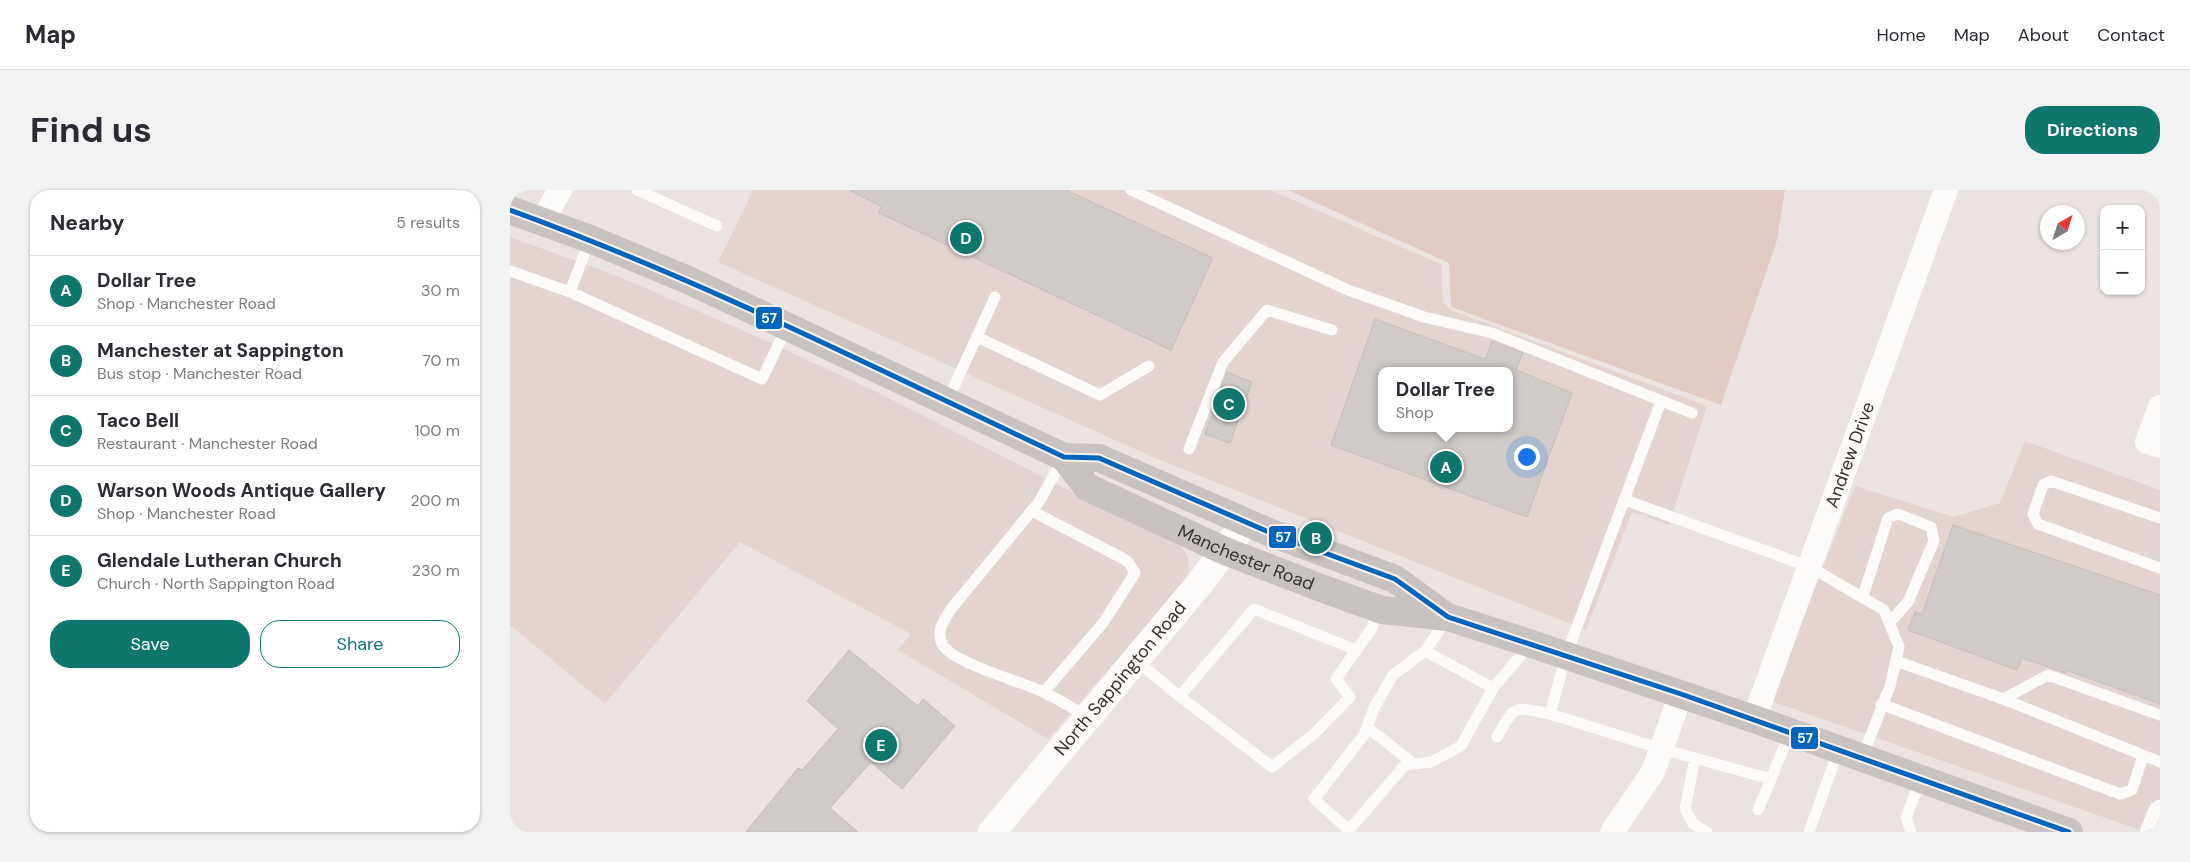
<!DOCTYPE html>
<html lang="en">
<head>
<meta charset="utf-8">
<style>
	:root { --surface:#fff; --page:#f2f2f3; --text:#2b2b33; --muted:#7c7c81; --line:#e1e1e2; --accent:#0f766e }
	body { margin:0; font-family:"DM Sans",sans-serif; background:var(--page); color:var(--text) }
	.controls { position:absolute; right:15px; top:15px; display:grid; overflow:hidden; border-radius:10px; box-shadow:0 1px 4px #0004 }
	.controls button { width:45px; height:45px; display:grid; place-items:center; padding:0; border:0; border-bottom:1px solid var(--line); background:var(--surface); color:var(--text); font:25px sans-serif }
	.compass { position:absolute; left:1530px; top:15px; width:45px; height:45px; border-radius:50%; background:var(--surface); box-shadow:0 1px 4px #0004; rotate:39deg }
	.you { position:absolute; left:1016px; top:266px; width:18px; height:18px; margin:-12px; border:4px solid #fff; border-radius:50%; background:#1a73e8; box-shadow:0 0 0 8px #1a73e833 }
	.badge { display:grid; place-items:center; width:32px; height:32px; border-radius:50%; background:var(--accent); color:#fff; font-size:16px; font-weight:700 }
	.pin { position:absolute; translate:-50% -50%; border:2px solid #fff; box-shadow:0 1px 5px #0006 }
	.popup { position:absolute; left:868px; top:177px; width:135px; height:65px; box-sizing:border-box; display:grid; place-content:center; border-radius:10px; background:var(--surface); filter:drop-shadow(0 1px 4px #0005); font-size:16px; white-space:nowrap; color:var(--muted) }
	.popup b { font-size:19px; color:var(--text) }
	.popup::after { content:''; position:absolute; left:50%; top:100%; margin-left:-10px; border:10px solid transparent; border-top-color:var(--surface) }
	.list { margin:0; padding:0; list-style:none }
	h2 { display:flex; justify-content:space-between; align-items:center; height:65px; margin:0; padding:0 20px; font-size:21px }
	h2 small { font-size:16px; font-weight:400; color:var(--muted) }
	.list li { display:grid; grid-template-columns:32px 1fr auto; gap:15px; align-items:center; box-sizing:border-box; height:70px; padding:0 20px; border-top:1px solid var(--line) }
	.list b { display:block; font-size:19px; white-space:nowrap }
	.list p { margin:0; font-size:16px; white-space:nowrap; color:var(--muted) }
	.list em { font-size:16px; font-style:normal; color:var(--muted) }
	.actions { display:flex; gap:10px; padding:15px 20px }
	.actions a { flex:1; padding:11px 0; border:1px solid var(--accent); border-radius:20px; text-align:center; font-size:18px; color:var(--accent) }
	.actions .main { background:var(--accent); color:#fff }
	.map { position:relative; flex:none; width:1650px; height:642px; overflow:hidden; border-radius:20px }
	header { display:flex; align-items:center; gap:30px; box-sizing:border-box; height:70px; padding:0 25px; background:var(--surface); border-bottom:1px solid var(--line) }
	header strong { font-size:24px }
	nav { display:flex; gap:28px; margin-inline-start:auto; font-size:18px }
	.intro { display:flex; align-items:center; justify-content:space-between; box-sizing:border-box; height:120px; padding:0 30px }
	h1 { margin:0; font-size:35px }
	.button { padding:12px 22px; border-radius:20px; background:var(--accent); color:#fff; font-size:18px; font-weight:700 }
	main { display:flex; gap:30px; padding:0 30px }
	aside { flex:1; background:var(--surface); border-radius:20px; box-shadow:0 1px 4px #0004 }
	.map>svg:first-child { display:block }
	.built { fill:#e3d4cf; fill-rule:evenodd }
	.green { fill:#e2cbc4 }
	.building { fill:#d0cbc9; stroke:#c4bebd; fill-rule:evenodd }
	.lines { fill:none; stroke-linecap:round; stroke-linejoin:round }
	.service { stroke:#fcfbfa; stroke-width:11 }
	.minor { stroke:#fcfbfa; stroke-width:24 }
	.tertiary { stroke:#fcfbfa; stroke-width:28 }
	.primary { stroke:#c8c3c1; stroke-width:28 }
	.bus-1-casing { stroke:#fcefea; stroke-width:9 }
	.bus-1 { stroke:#0065bd; stroke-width:5 }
	.labels { text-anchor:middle; stroke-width:4; stroke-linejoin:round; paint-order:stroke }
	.street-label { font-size:18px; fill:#35302e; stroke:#fcefea }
	.line-badge { stroke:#fcefea; stroke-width:2 }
	.badge-label { font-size:14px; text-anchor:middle; font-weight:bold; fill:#fff }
</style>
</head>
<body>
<header>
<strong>Map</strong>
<nav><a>Home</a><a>Map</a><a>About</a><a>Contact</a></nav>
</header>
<div class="intro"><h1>Find us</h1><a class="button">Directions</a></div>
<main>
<aside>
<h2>Nearby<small>5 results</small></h2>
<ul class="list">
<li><span class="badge">A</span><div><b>Dollar Tree</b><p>Shop · Manchester Road</p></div><em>30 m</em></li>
<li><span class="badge">B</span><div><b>Manchester at Sappington</b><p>Bus stop · Manchester Road</p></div><em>70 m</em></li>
<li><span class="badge">C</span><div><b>Taco Bell</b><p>Restaurant · Manchester Road</p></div><em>100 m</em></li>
<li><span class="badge">D</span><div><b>Warson Woods Antique Gallery</b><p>Shop · Manchester Road</p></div><em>200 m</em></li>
<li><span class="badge">E</span><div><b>Glendale Lutheran Church</b><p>Church · North Sappington Road</p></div><em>230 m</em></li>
</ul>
<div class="actions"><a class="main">Save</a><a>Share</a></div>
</aside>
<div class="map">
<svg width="1650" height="642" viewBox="0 0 1650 642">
	<rect width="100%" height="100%" fill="#ebe3e1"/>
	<!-- built -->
	<path class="built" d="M243,0H760L931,74L933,112L941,120L1197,216L1159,335L1122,322L1076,440L645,268L208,72ZM872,181H1000V238H872Z
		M0,47L105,85L250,148L371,204L558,300L636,335L669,354L678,367L679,379L675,391L538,549L388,460L401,444L230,352L95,514L0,435Z
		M1515,251L1650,300V642H1636L1261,511L1345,296L1444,327L1490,313Z"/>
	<!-- green -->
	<path class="green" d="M778,0H1275L1267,50L1211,215L941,117L939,73Z"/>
	<!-- building -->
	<path class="building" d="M339,0H556L703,68L661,160L369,23L371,16Z
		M865,129L975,169L982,151L985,152L1013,163L1006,180L1062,203L1017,327L821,255ZM872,181H1000V238H872Z
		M717,182L742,192L720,253L695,244Z
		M1443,335L1650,405V514L1556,480V483L1512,468L1507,480L1398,440L1405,422L1412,424Z
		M339,460L408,516L413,509L445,536L392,599L361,572L320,618L348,642H236L288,578L292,580L328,539L297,511Z"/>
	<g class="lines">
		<!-- service -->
		<path class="service" d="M127,0L207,36
			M621,0L838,100L914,127L982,143L1182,223
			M0,81L60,102L252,189L277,137
			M60,102L80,49
			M467,147L590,205L639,176
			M437,212L485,107
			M679,259L713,172L757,120L822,140
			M554,267L529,312L441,419C434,431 426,440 432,454C441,473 514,492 535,503C550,510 564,519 578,527
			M1115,310L1300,377L1374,420L1389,457L1380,496L1352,568
			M522,321L614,369L619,373L625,383L593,433L534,502
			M1650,328L1541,291L1533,295L1523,324L1528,334L1650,378
			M1353,406L1378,328L1388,324L1421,337L1424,351L1398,412L1379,433
			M937,429L915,461L883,485L864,518L854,545L804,609L839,640L895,575L921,572L951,556L983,498L1021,454
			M915,461L983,498
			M626,470L664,502L762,577L805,543L840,507L826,489L862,438L867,419
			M1386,471L1493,509L1650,572
			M670,506L744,419L846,460
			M1493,509L1538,485L1650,525
			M1371,514L1610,604L1622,600L1633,566
			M1040,524L1152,559L1261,589L1280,542
			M857,537L904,574
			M987,547C1007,513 1002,517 1040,524L1056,466L1151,211
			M1185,568L1175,619L1183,634L1197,642
			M1248,620L1261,589
			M1299,642L1329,559
			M1401,642L1396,628L1411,588"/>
		<!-- minor -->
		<g class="minor">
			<path d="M32,31L50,0"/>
			<path d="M1650,217L1637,252L1650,256"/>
			<path id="s1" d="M1244,529L1436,0"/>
			<path d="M1102,642L1143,582L1171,504"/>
			<path d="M1642,642L1650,622"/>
		</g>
		<!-- tertiary -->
		<path class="tertiary" id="s2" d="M482,642L690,393L735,333"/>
		<!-- primary -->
		<g class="primary">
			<path d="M0,20L80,49L178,90L554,267L589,268L761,343L885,389L937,427"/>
			<path id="s3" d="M554,267L577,297L715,361L811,398L872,420L938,427L1022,454L1244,529L1559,642"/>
		</g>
		<defs>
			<path id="bus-1" d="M0,20C190,89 371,181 554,267L589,268L761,343L885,389L938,427L1171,504L1559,642"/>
		</defs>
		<!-- bus-1 casing -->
		<use href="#bus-1" class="bus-1-casing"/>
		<!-- bus-1 -->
		<use href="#bus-1" class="bus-1"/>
	</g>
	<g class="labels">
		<!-- street labels -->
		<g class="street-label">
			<text dy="6" stroke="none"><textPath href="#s1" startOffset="281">Andrew Drive</textPath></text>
			<text dy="6" stroke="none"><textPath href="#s3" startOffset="212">Manchester Road</textPath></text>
			<text dy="6" stroke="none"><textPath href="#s2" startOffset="200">North Sappington Road</textPath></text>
		</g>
	</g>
	<g class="line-badge">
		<rect x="245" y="116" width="28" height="24" rx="5" fill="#0065bd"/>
		<rect x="758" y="335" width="29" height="24" rx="5" fill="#0065bd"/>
		<rect x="1280" y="536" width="29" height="24" rx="5" fill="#0065bd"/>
	</g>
	<g class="badge-label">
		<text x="259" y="133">57</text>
		<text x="773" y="352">57</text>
		<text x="1295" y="553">57</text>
	</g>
</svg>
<div class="controls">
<button>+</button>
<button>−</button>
</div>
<svg class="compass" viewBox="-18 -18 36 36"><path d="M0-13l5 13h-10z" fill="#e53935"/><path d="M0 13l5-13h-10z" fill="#7c7c81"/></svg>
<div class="you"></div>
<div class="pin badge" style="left:936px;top:277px">A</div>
<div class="popup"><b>Dollar Tree</b>Shop</div>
<div class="pin badge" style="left:806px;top:348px">B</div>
<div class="pin badge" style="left:719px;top:214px">C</div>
<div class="pin badge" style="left:456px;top:48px">D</div>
<div class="pin badge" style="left:371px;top:555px">E</div>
</div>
</main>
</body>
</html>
